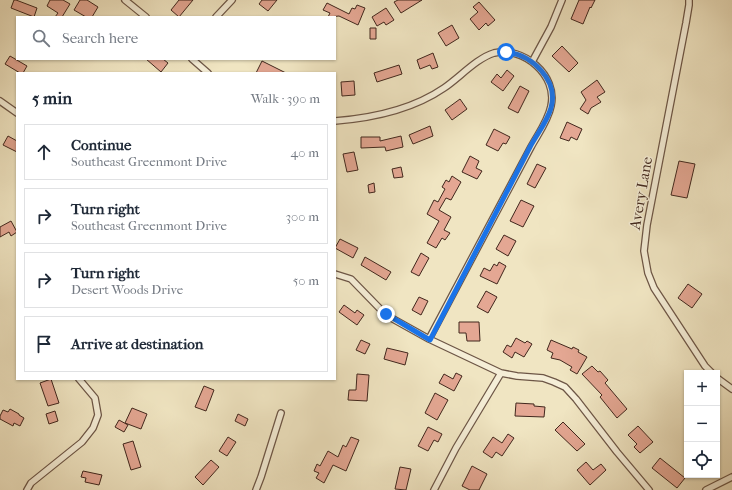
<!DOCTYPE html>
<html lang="en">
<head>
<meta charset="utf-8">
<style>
	:root { --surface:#fff; --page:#f6f6f7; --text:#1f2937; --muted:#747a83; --line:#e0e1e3 }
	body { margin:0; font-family:"IM FELL French Canon",serif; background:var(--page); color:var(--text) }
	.controls { position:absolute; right:12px; bottom:12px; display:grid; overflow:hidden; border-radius:0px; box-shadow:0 1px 3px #0004 }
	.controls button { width:36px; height:36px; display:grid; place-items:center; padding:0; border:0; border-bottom:1px solid var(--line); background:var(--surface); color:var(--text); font:20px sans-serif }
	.stop { position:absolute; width:12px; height:12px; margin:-9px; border:3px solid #1a73e8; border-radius:50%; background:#fff }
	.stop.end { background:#1a73e8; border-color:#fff; box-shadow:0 1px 4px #0008 }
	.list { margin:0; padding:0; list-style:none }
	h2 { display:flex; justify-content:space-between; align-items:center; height:52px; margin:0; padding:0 16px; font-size:17px }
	h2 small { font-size:13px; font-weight:400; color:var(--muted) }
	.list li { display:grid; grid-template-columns:26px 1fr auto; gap:12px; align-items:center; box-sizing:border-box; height:56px; margin:0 8px 8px; padding:0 8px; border:1px solid var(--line); border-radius:0px }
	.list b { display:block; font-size:15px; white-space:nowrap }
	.list p { margin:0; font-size:13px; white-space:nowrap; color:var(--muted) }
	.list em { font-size:13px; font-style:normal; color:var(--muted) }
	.icon { flex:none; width:22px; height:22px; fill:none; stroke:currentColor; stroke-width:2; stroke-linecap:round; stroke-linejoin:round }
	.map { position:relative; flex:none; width:732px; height:490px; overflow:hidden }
	.search { position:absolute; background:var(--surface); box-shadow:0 1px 3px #0004; left:16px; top:16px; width:320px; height:44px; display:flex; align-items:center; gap:10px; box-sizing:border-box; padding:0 14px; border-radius:0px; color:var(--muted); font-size:15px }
	.panel { position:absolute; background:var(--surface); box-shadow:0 1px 3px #0004; left:16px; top:72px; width:320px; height:308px; border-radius:0px }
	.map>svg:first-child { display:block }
	.building { fill:#e4a793; stroke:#41271d }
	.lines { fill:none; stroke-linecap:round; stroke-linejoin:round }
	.street-casing { stroke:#6d5646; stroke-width:8 }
	.street { stroke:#f5eed7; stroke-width:5.5 }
	.route { stroke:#1a73e8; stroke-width:5 }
	.labels { text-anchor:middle; stroke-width:3; stroke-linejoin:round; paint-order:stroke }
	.street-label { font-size:15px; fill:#41271d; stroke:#f5eed7 }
</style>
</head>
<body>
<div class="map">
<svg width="732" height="490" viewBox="0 0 732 490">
	<rect width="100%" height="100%" fill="#f0e5c2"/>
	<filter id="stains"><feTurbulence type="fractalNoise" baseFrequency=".005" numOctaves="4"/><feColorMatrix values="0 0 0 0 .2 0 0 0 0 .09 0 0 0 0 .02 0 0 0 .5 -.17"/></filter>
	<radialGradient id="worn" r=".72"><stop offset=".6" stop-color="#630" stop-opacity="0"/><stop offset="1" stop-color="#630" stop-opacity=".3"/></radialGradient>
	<!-- building -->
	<path class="building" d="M14,0H16L37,8L34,17L11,8Z
		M50,0H63L70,4L62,17H55L58,13L47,6Z
		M80,0H87L98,7L92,17H86L74,10Z
		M179,0H193L179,17L171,10Z
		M262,0H277L268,11L259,4Z
		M398,0H422L401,13L394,2Z
		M579,0H595L591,8L590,7L583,24L571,19Z
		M479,2L495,20L488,26L486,23L479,30L470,19L478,12L473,7Z
		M327,3L349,14L352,8L355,9L357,5L365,8L358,25L339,16L328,17L330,13L323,10Z
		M386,8L394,20L386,25L384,22L377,26L372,17Z
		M452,25L459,38L446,46L438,33Z
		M370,28H376V39H370Z
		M562,46L578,63L569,72L552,56Z
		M433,53L438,67L432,69L430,65L420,69L417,60Z
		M10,56L27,66L23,73H20L5,64Z
		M146,59H163L168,63L161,72Z
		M262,61L286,73H256Z
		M399,65L402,74L377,82L374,73Z
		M507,70L514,76L503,91L491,82L497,74L501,78Z
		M597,80L605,92L597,97L601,102L591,108L588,114L580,109L586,100L581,92Z
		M354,81L355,95L342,96L341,82Z
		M520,86L529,91L518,113L508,108Z
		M460,99L467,109L452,120L445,110Z
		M567,122L582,129L577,140L571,137L569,141L560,138Z
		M430,126L433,136L413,144L409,135Z
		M494,129L510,137L506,144L503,143L498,151L486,145Z
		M8,136L17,141V152L3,145Z
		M401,136L403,147L386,151L385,147L361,148V137H380V141Z
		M354,152L358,170L347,172L343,154Z
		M470,156L479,161L476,168L482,171L477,179L462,172Z
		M679,161L695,164L687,198L671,195Z
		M537,164L546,168L535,188L527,184Z
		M401,167L403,177L394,178L392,169Z
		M452,176L461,182L451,200L446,198L439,210L451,217L444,230L450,233L445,240L442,238L436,248L427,243L439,221L427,214L434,200L438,202L445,189L442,187L446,180L449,182Z
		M374,183L375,192L369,193L368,185Z
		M521,200L534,206L523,227L510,221Z
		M11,221L17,232L11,236L9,232L0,237V227Z
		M504,235L516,241L508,256L496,249Z
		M340,239L358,248L353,258L335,248Z
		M421,253L429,258L419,276L411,272Z
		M365,257L391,272L386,280L361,265Z
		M499,262L506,266L497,284L480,276L484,268L490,271L494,264L497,266Z
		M688,284L702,294L692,308L678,298Z
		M486,291L497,297L488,313L477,307Z
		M419,297L428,301L421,315L412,310Z
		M344,305L355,313L357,310L364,315L357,325L339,312Z
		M459,322H479L480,341H467L466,333H459Z
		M516,338L525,343L527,341L532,344L524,357L515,352L512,358L503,352L507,345L511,347Z
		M361,340L370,344L365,354L356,350Z
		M551,340L572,349L573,347L579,350L578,352L587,357L577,374L570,370L572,367L560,360L551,358L553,353L547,350Z
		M387,348L408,353L405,365L384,359Z
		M592,366L598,372L600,371L608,380L605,383L627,409L617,418L600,397L602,395L582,374Z
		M456,373L462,376L454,391L439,383L444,374L453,379Z
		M357,374L369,375L367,401L348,400L349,390H356Z
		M51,379L59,403L48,406L40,383Z
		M204,386L214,390L206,411L195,407Z
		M435,393L448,400L437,420L425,413Z
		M516,403L534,404V406L545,407L544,417L515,416Z
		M132,408L147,414L141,429L125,423Z
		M10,409L19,414V415L24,418L20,426L14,423L13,426L0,419V416L3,410L8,412Z
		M55,411L58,421L49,424L46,414Z
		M238,414L248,419L245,426L235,421Z
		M119,420L128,425L124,432L115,427Z
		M563,422L585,444L577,451L555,430Z
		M638,426L653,442L640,453L634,447L637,444L628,435Z
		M428,427L442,434L438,442L434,440L428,451L418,446Z
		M508,434L514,438L502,456L496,452L492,458L483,452L493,437L502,443Z
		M228,437L236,442L227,456L219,451Z
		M351,437L359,440L346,471L333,465L324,483L316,478L319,473L314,471L317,464L320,466L328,451L338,457L343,445L346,447Z
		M133,441L141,467L131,470L123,444Z
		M660,458L685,478L677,488L652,468Z
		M211,460L219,467L203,485L195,477Z
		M586,462L593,470L601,464L606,470L590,485L577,470Z
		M472,466L487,474L479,490H470L462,486Z
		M400,467L411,469L406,490L395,489Z
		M83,471L102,475L99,485L85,482L86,478L81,477Z"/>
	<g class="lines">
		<defs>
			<path id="street" d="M125,0L146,17
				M689,0V5L686,23L647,225L644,251L648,273L654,288L705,366L712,373
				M216,17L232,0
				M192,59L208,73
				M532,62L551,27L562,0
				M0,101L17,113
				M335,121C373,118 412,110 444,88C459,78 477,58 494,53C523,46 558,75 551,106C548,121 538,134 531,147L429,339
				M335,274L351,279L386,315L429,339L501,373L517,376L543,378L554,382L565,387L576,399L617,452L649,490
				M717,378L732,389
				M27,490L31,483L82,442L93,428L98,415L95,398L79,379
				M256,490L261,477L281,413
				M434,490L456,448L501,373
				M706,490L732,477"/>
		</defs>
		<!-- street casing -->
		<use href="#street" class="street-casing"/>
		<!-- street -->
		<use href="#street" class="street"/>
	</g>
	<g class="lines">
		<!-- route -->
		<path class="route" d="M386,314L430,340L530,147C537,134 547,122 551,108C559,80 532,55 506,52"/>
	</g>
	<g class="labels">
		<!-- street labels -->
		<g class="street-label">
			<text transform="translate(641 193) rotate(-80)" y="5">Avery Lane</text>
		</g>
	</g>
	<rect width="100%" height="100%" filter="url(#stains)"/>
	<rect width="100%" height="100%" fill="url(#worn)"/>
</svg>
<div class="controls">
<button>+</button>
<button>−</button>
<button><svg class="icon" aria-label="locate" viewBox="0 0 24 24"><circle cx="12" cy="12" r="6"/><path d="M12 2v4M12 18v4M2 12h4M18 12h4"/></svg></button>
</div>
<div class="stop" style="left:506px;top:52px"></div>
<div class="stop end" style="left:386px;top:314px"></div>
<div class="search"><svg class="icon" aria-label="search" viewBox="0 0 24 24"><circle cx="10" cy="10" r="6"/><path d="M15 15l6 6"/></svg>Search here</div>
<section class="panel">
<h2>5 min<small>Walk · 390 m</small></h2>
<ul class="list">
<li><svg class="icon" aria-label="ahead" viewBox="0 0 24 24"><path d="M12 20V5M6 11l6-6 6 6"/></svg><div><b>Continue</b><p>Southeast Greenmont Drive</p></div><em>40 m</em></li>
<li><svg class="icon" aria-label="right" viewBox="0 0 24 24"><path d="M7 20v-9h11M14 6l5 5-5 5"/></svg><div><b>Turn right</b><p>Southeast Greenmont Drive</p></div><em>300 m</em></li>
<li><svg class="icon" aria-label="right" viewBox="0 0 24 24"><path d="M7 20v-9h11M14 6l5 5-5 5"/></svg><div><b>Turn right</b><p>Desert Woods Drive</p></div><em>50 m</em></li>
<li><svg class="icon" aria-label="arrive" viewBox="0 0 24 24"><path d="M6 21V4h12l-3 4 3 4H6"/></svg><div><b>Arrive at destination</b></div></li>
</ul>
</section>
</div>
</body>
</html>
